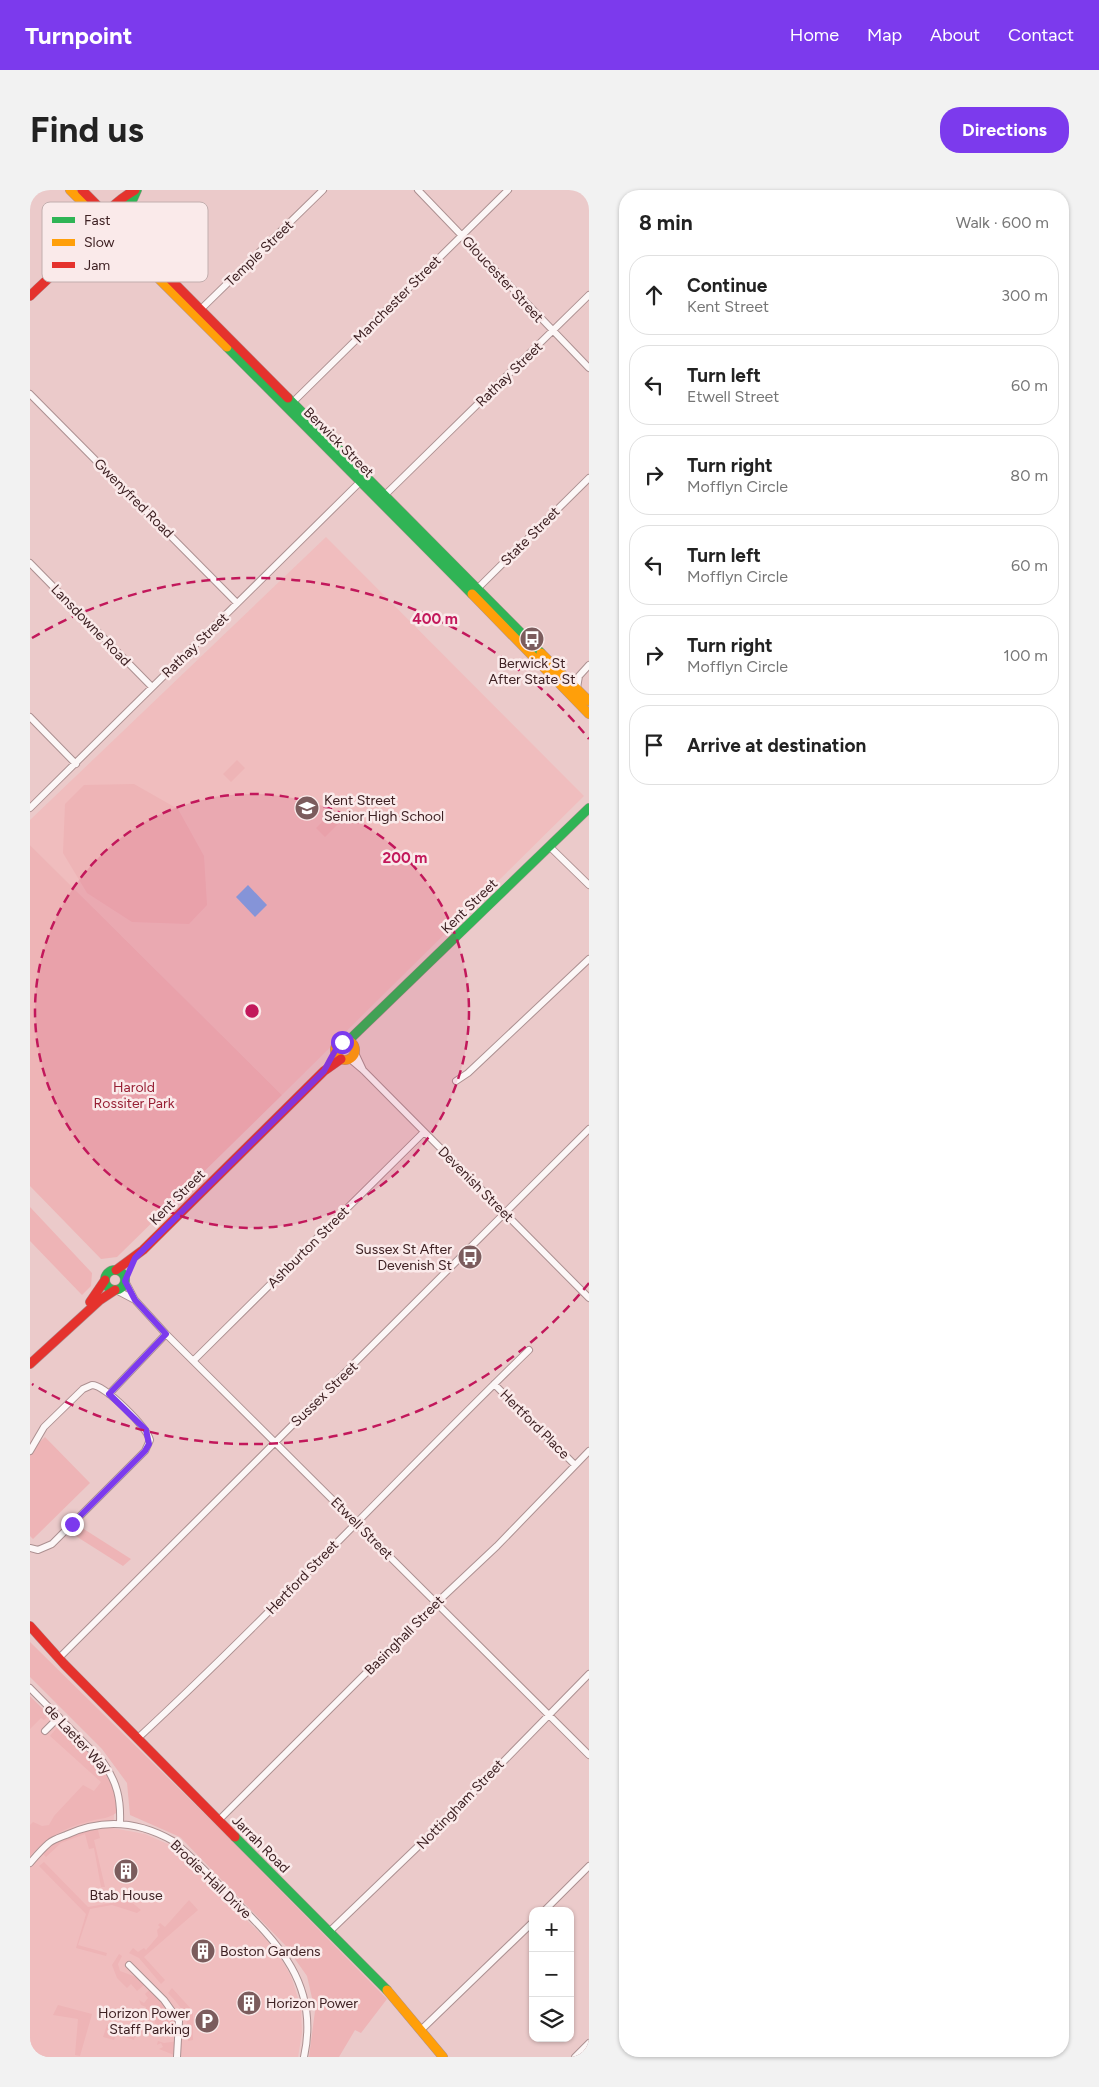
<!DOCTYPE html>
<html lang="en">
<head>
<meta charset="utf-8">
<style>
	:root { --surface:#fff; --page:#f2f2f2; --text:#222; --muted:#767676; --line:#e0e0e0; --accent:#7c3aed }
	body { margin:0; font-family:Figtree,sans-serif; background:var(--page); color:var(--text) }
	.controls { position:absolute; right:15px; bottom:15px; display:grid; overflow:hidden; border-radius:10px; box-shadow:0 1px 4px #0004 }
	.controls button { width:45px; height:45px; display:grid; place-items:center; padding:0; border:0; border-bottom:1px solid var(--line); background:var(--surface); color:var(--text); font:25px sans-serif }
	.stop { position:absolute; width:15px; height:15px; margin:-11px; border:4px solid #7c3aed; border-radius:50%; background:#fff }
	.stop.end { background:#7c3aed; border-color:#fff; box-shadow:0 1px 5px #0008 }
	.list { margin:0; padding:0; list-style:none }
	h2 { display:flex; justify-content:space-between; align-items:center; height:65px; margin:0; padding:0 20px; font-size:21px }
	h2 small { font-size:16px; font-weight:400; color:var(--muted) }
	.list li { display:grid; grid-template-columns:32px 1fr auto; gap:15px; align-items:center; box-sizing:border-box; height:80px; margin:0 10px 10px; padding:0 10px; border:1px solid var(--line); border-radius:20px }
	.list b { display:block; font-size:19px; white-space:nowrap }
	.list p { margin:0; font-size:16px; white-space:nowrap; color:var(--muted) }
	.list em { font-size:16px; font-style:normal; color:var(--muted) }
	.icon { flex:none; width:28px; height:28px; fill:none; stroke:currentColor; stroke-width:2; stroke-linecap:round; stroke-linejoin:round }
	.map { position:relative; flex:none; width:559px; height:1867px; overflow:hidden; border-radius:20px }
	header { display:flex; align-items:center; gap:30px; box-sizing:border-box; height:70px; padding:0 25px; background:var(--accent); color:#fff }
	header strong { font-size:24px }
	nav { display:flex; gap:28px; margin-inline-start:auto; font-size:18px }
	.intro { display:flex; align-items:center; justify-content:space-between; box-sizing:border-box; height:120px; padding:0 30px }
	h1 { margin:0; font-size:35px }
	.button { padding:12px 22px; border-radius:20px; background:var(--accent); color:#fff; font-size:18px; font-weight:700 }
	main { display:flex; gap:30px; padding:0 30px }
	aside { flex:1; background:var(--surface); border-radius:20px; box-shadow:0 1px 4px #0004 }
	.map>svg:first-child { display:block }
	.built { fill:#f0bdbe }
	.green { fill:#eeb4b6 }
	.water { fill:#7da6ea }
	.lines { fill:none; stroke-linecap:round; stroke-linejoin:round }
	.street-casing { stroke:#ac9091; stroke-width:8 }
	.fast-casing { stroke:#ac9091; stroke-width:10 }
	.slow-casing { stroke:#ac9091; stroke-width:10 }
	.jam-casing { stroke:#ac9091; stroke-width:10 }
	.street { stroke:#fcf7f7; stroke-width:6 }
	.fast { stroke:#30b455; stroke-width:9 }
	.slow { stroke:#ff9f0a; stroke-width:9 }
	.jam { stroke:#e5322d; stroke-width:9 }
	.route { stroke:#7c3aed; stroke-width:6 }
	.ring { fill:none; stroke:#c2185b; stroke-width:2.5; stroke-dasharray:9 6 }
	.labels { text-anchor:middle; stroke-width:5; stroke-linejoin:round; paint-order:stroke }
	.street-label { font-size:14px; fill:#3e2123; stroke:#faeaea }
	.poi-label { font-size:14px; fill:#3e2123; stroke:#faeaea; text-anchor:start }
	.park-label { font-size:14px; fill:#971f34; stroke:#faeaea }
	.key { fill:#faeaea; stroke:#c2aeae; stroke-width:1 }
	.key-label { font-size:14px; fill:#3e2123 }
	.centre { fill:#c2185b; stroke:#faeaea; stroke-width:2.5 }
	.ring-label { font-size:15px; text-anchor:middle; font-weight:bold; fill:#c2185b; stroke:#faeaea; stroke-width:5; stroke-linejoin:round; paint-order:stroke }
</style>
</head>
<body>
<header>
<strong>Turnpoint</strong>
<nav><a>Home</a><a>Map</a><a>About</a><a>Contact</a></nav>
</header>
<div class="intro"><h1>Find us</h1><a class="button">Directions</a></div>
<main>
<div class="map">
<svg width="559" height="1867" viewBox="0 0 559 1867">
	<rect width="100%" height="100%" fill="#ebcaca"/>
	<!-- built -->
	<path class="built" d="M296,347L554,606L252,905L0,655V630Z
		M0,1508L68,1576L85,1611L83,1638L115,1644L140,1655L234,1747L249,1765L261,1786L271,1818L272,1843L268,1867H0Z"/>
	<!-- green -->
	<path class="green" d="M207,570L215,578L201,592L193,584Z
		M104,594L148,619L174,666L177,715L159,734L102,732L57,703L33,663L35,614L54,595Z
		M301,623L310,632L295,647L286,638Z
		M0,655L252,905L87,1067L71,1069L0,996Z
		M0,1017L62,1083L61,1096L52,1105L0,1051Z
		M15,1247L60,1293L3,1349L0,1346V1261Z
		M49,1336L101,1369L93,1376L41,1343Z
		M0,1452L189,1638L357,1809L331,1843L325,1840L309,1867H279L285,1821L277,1786L255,1755L150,1647L100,1625L97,1593L72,1559L0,1487Z
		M0,1506L19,1525L14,1530L11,1528L0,1539Z
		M30,1534C54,1557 92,1586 86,1623C78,1629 70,1628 61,1631C35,1637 18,1647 0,1666V1635L3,1632L12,1636L19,1635L24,1626L53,1595L64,1601L71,1592L20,1546Z
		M64,1638L68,1640L70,1648L64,1650L75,1697H71L64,1658L59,1659L55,1644L31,1653L16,1667L13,1664L27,1651Z
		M14,1672L58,1717L99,1710L111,1720L107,1723L82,1715L60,1719L48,1755L77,1763L76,1766L46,1758L56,1724L9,1676Z
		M159,1710L168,1720L114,1767L135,1790L131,1794L109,1768L99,1763L103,1758L108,1762L114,1758L116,1760L128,1746L127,1740L130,1737L128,1735L130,1733L135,1737Z
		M89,1764L92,1766L88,1774L90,1781L106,1787L114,1795L107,1801L101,1794L97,1798L87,1788L82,1775Z
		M142,1798L163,1821V1850L158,1851C159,1827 154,1820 138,1803Z
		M119,1800C133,1812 143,1824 146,1842L132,1843L125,1833L124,1822L115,1821L116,1817L111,1815L109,1810L114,1813L118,1808L115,1804Z
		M28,1815L62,1824L50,1866L45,1865L48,1829L23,1825Z
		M77,1835L106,1844L104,1850L87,1844L84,1850L73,1847Z
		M128,1851L134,1853L148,1851L144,1865L129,1859L133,1857L131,1853L127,1855Z"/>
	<!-- water -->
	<path class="water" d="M218,695L237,715L225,727L206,707Z"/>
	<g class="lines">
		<defs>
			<path id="street" d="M388,0L559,178
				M169,121L293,0
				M0,204L207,413
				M261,214L478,0
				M355,305L559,105
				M0,373L122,497
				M446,400L559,288
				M547,498L549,486L559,475
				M0,527L46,574
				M0,618L330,292
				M519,656L559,695
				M325,863L333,880
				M320,869L333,880L559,1108
				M426,891L438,883L559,769
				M95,1091L105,1110L136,1144L559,1565
				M86,1100L105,1110
				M163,1171L394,942
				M464,1194L545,1275
				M79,1204L136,1144
				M0,1261L14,1237L53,1199L62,1195C75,1195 117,1237 120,1250L115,1261L22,1354L8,1360L0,1358
				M29,1468L559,939
				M0,1498L73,1572C87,1592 91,1609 90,1633
				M15,1541L29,1527
				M108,1548C243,1423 367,1288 499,1160
				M189,1630L400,1419L467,1356L559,1261
				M0,1673C6,1666 12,1659 19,1653C24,1649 31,1647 36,1645C73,1628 108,1631 143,1651C164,1668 182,1688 201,1707C248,1753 290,1794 274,1867
				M514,1721L559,1676
				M299,1742L427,1619L559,1484
				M99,1775L134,1810L149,1831L147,1867
				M392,1839L503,1732
				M545,1867L559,1853"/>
			<path id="fast" d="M41,65L52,61L103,9L107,0
				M197,157L442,404
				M258,208L511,463
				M318,851L559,618
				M75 1090a10 10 0 1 1 20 0a10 10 0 1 1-20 0Z
				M205,1647L357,1800"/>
			<path id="slow" d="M40,0L197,157
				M442,404L559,524
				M511,463L559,511
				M305 860a10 10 0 1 1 20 0a10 10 0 1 1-20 0Z
				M357,1800L413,1867"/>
			<path id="jam" d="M52,0L258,208
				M0,106C13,93 29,80 41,65C59,42 78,15 105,0
				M86,1080L113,1060L294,881L311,869
				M60,1112L75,1090
				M0,1174L70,1110L85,1100
				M0,1436L34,1474L205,1647"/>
		</defs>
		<!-- street casing -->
		<use href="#street" class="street-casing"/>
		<!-- fast casing -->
		<use href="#fast" class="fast-casing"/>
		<!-- slow casing -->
		<use href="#slow" class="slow-casing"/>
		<!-- jam casing -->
		<use href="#jam" class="jam-casing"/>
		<!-- street -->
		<use href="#street" class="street"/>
		<!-- fast -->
		<use href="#fast" class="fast"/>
		<!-- slow -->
		<use href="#slow" class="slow"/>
		<!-- jam -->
		<use href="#jam" class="jam"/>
	</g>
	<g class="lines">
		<!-- route -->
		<path class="route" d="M42,1334L115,1261L119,1254L116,1240L79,1204L136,1144L105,1110L95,1091L105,1068L294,881C298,874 307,855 312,852"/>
	</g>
	<!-- distance rings -->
	<circle cx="222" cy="821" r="217" fill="#c2185b" fill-opacity=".12"/>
	<g class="ring">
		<circle cx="222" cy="821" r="217"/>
		<path d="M559 1093A433 433 0 0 1 2 1194M2 448A433 433 0 0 1 559 549"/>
	</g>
	<!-- icons -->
	<defs>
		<symbol id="bus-disc" viewBox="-11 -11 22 22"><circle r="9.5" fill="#7b5c5d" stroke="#faeaea"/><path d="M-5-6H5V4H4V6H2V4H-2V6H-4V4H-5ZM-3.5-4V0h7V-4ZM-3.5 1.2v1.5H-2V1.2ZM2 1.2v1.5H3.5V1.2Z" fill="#fff"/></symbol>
		<symbol id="school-disc" viewBox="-11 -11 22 22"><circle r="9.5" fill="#7b5c5d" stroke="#faeaea"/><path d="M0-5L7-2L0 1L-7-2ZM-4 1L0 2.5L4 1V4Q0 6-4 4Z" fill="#fff"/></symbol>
		<symbol id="building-disc" viewBox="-11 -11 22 22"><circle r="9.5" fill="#7b5c5d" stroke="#faeaea"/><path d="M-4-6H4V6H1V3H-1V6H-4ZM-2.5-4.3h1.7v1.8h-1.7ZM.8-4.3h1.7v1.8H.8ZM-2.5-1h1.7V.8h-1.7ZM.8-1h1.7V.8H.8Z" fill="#fff"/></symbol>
		<symbol id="parking-disc" viewBox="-11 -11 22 22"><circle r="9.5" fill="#7b5c5d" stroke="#faeaea"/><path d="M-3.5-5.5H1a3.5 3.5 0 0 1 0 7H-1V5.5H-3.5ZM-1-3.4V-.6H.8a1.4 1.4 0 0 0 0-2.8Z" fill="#fff"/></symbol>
	</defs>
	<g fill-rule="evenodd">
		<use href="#bus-disc" x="488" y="435" width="28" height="28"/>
		<use href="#school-disc" x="263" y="604" width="28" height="28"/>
		<use href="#bus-disc" x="426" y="1053" width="28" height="28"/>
		<use href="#building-disc" x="82" y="1667" width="28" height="28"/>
		<use href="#building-disc" x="159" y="1747" width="28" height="28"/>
		<use href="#building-disc" x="205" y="1799" width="28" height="28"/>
		<use href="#parking-disc" x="163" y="1817" width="28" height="28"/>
	</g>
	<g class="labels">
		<!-- street labels -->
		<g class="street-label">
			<text transform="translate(229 63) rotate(-44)" y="5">Temple Street</text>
			<text transform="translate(473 89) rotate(47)" y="5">Gloucester Street</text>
			<text transform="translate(367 109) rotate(-45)" y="5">Manchester Street</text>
			<text transform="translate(479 184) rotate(-44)" y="5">Rathay Street</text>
			<text transform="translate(309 252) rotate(45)" y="5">Berwick Street</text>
			<text transform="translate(104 308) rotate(45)" y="5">Gwenyfred Road</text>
			<text transform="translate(500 346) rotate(-45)" y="5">State Street</text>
			<text transform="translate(61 435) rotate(46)" y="5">Lansdowne Road</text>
			<text transform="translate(165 455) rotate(-44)" y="5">Rathay Street</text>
			<text transform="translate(439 716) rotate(-44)" y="5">Kent Street</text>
			<text transform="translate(446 994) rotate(45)" y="5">Devenish Street</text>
			<text transform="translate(147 1007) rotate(-45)" y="5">Kent Street</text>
			<text transform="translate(278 1057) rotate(-45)" y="5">Ashburton Street</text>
			<text transform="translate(294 1204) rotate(-44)" y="5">Sussex Street</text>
			<text transform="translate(505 1234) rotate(45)" y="5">Hertford Place</text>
			<text transform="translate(332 1338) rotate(45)" y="5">Etwell Street</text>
			<text transform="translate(272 1387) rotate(-46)" y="5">Hertford Street</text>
			<text transform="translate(374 1445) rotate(-45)" y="5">Basinghall Street</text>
			<text transform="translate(48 1549) rotate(47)" y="5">de Laeter Way</text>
			<text transform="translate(430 1614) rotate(-46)" y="5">Nottingham Street</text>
			<text transform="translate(231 1654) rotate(45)" y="5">Jarrah Road</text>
			<text transform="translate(181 1689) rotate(44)" y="5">Brodie-Hall Drive</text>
		</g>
		<!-- poi labels -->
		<g class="poi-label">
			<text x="502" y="478" text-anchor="middle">Berwick St<tspan x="502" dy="16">After State St</tspan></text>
			<text x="294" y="615">Kent Street<tspan x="294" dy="16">Senior High School</tspan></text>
			<text x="422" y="1064" text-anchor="end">Sussex St After<tspan x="422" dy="16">Devenish St</tspan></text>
			<text x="96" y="1710" text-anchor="middle">Btab House</text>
			<text x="190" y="1766">Boston Gardens</text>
			<text x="236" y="1818">Horizon Power</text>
			<text x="160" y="1828" text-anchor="end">Horizon Power<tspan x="160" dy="16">Staff Parking</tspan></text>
		</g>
		<!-- park labels -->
		<g class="park-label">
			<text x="104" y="902">Harold<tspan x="104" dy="16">Rossiter Park</tspan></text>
		</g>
	</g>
	<!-- legend -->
	<rect x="12" y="12" width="166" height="80" rx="8" class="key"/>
	<rect x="22" y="27" width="23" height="6" fill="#30b455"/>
	<rect x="22" y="49" width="23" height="7" fill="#ff9f0a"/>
	<rect x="22" y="72" width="23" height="6" fill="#e5322d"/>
	<g class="key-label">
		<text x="54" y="35">Fast</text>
		<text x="54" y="57">Slow</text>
		<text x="54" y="80">Jam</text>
	</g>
	<circle cx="222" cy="821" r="8" class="centre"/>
	<g class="ring-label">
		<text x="405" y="434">400 m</text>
		<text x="375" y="673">200 m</text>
	</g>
</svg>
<div class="controls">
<button>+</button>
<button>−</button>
<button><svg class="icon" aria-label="layers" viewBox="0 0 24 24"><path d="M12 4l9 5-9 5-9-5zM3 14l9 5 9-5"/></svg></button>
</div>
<div class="stop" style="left:312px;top:852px"></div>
<div class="stop end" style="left:42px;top:1334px"></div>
</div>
<aside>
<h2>8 min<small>Walk · 600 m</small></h2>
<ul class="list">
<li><svg class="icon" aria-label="ahead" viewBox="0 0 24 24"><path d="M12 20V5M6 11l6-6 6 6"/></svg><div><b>Continue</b><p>Kent Street</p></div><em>300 m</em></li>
<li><svg class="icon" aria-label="left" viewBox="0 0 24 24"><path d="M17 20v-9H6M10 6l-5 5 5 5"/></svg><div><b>Turn left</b><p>Etwell Street</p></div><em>60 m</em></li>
<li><svg class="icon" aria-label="right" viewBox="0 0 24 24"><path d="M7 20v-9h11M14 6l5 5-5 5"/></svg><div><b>Turn right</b><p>Mofflyn Circle</p></div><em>80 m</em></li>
<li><svg class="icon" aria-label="left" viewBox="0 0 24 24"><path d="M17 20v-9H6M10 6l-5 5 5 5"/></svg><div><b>Turn left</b><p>Mofflyn Circle</p></div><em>60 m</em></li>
<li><svg class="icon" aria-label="right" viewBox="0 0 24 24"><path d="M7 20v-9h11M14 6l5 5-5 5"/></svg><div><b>Turn right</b><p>Mofflyn Circle</p></div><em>100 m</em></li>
<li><svg class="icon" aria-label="arrive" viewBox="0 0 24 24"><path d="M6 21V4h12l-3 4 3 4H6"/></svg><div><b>Arrive at destination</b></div></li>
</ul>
</aside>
</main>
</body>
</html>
